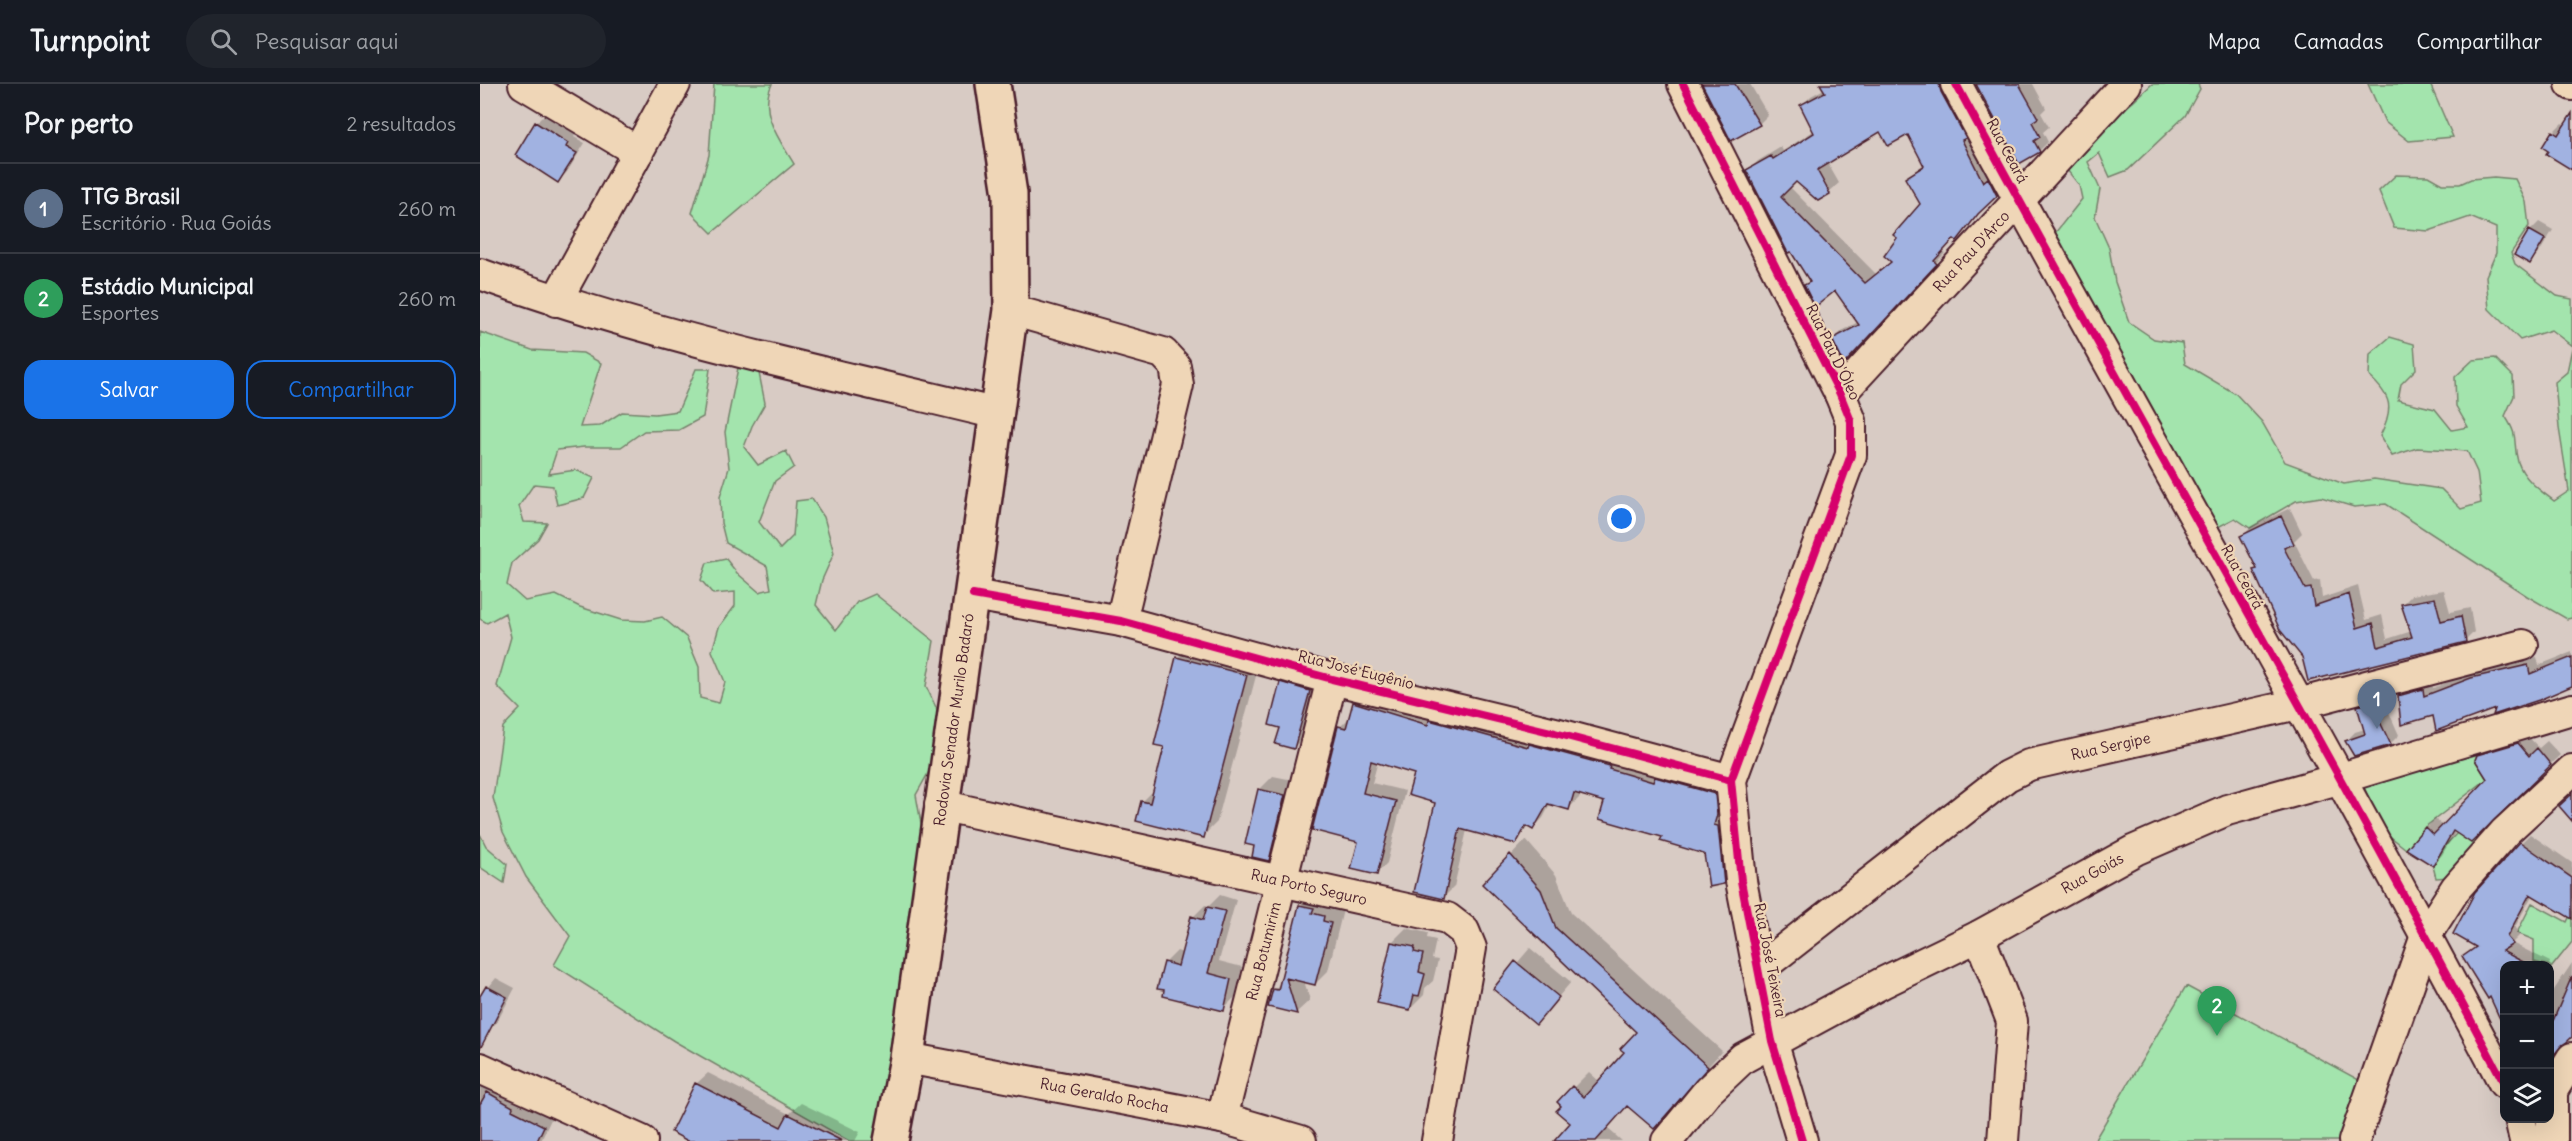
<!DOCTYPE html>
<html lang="pt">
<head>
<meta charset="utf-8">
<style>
	:root { --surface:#171b24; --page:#20242c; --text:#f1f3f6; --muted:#9ea1a6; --line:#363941; --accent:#1a73e8 }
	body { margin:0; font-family:Delius,sans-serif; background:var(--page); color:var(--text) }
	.controls { position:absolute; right:18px; bottom:18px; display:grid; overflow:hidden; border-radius:12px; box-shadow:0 6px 24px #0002 }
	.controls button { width:54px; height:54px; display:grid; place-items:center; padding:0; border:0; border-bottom:2px solid var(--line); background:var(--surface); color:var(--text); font:30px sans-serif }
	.you { position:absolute; left:1142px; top:435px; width:21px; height:21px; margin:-15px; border:4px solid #fff; border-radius:50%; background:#1a73e8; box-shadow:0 0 0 9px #1a73e833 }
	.badge { display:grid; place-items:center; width:39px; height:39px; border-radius:50%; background:var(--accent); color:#fff; font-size:20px; font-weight:700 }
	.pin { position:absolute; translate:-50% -50px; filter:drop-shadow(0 2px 3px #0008) }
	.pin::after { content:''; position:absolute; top:32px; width:21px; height:18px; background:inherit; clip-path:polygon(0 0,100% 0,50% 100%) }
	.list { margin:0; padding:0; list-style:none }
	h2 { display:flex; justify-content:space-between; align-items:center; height:78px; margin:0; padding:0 24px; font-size:26px }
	h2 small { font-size:20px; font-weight:400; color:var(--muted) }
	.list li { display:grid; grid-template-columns:39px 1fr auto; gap:18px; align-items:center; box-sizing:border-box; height:90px; padding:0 24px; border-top:2px solid var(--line) }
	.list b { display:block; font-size:22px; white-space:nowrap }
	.list p { margin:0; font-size:20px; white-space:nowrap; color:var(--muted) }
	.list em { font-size:20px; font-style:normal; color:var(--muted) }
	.actions { display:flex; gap:12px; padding:18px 24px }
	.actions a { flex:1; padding:14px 0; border:2px solid var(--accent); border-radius:18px; text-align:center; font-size:21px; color:var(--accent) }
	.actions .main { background:var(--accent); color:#fff }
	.icon { flex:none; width:33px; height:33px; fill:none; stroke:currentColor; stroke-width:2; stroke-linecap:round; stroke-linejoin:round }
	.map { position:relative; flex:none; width:2092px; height:1057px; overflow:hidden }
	header { display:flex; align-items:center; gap:36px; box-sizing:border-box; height:84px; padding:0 30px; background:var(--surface); border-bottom:2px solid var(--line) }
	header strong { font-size:28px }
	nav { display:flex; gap:33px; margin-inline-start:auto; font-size:21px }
	.search { width:420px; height:54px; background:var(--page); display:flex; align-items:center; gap:15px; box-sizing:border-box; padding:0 21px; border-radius:33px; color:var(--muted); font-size:22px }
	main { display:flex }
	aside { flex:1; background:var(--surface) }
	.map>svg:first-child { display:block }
	.green { fill:#a3e4ad; stroke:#76826c; stroke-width:1.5 }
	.shadow { fill:#0003; fill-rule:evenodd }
	.building { fill:#a1b2e1; stroke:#4a1f2b; stroke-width:1.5; fill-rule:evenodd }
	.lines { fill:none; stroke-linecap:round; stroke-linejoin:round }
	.minor-casing { stroke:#4a1f2b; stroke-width:34 }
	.major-casing { stroke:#4a1f2b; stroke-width:38 }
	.minor { stroke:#efd6b7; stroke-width:30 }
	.major { stroke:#efd6b7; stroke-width:33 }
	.cycleway-casing { stroke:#efd6b7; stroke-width:11 }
	.cycleway { stroke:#d6006c; stroke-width:8 }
	.labels { text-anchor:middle; stroke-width:4.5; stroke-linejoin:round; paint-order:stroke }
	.street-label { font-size:15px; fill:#4a1f2b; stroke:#efd6b7 }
</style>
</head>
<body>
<header>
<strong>Turnpoint</strong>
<div class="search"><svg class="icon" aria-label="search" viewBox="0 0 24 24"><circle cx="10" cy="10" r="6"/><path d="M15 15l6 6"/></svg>Pesquisar aqui</div>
<nav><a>Mapa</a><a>Camadas</a><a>Compartilhar</a></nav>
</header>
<main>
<aside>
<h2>Por perto<small>2 resultados</small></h2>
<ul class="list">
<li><span class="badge" style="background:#5c6f8a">1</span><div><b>TTG Brasil</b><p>Escritório · Rua Goiás</p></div><em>260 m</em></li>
<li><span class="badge" style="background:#2e9e5b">2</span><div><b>Estádio Municipal</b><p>Esportes</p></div><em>260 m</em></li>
</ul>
<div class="actions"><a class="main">Salvar</a><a>Compartilhar</a></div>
</aside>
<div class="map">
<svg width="2092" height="1057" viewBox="0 0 2092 1057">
	<rect width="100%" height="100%" fill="#d8cbc4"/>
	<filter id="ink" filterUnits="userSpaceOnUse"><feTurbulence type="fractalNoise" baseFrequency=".0167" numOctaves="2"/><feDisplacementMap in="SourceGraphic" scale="12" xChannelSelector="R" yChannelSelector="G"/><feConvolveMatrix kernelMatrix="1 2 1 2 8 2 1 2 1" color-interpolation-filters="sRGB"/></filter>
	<g filter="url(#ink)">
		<!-- green -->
		<path class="green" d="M234,0H292C278,29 300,56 314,80L232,149L212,129L229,71Z
			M1672,0H1718L1720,5L1705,32L1648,86L1630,93L1619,69L1608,78L1620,105L1615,133L1629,164L1635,198L1649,238L1674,255L1702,259L1705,280L1756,310L1782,338L1805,378L1864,400L1894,395L1961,405L1981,425L2001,419L1997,388L1987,367L1937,364L1912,372L1900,352C1914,324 1912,313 1889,292L1890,270L1910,253L1934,260L1936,285L1921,300L1918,316L1955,325L1972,346L1988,343L1976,322L1975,293L1993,276L2015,274L2033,292L2034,312L2025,332C2040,354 2032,357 2038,378C2044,396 2061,407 2074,417L2089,407L2079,344L2075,298L2087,288L2092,264V534L2087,535L2047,512L1906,420L1874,423L1841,413L1816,417L1770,444L1755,434L1738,443L1575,149L1602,115L1599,101L1587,86L1620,43L1653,18Z
			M1888,0H1950L1973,53L1929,57L1905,38Z
			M1916,91L1948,92L1962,100H1980L1991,95L2014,93L2035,95L2046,118L2049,142L2031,169L2035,180L2077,212L2092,215V262L2071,246L2040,256L2009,225L2006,192L2016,169V144L1990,133L1949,147L1914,144L1899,107Z
			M0,248L52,266L103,269L121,279L100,343L120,342L142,328L175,330L198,327L216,285H230L223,333L199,346L164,347L141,363H104L77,366L69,390L96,386L114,394L104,414L77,421L73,402L54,400L39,422L44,438L67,439L58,455L32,479L27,501L45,517L76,511L100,523L141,536L165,537L182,533L207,554L219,583L220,614L239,619L245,598L232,567L239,543L255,522V508L233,510L221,496L227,479L246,475L257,489L279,508L291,505L287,482L246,459L241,439L240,413L249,384L245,348L259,279L278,284L285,319L272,342L264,363L278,381L306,367L314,383L295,397L279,438L300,465L313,452L316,417L332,415L344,433L354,469L342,496L336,521L356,546L377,518L395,510L454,557L446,602L461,634L456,675L436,711L445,762L398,1057H369L194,957L74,881L90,852L46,793L23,748L13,714L23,643L40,625L17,602L31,553L25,529L7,539L0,535Z
			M2002,659L1995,676L2007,695L1945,743L1926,765L1901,745L1880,693Z
			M1977,749L1996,754L1998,764L1986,780L1974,782L1971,793L1956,794L1953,782L1965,762Z
			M0,750L6,762L27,780L24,799L0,783Z
			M2052,819L2087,838L2092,827V858L2071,884L2070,882L2054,878V856L2037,849Z
			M1706,902L1890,1002L1859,1057H1614Z"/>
		<!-- shadow -->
		<path class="shadow" d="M1224,0H1270L1288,31L1279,40Z
			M1342,0H1471L1526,101L1506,121L1486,146L1476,155L1474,153L1462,167L1465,169L1374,269L1353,256L1363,246L1378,238L1355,205L1326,201L1331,197L1268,87L1278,77L1301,63L1303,67L1335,46L1321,22L1331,12L1344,5ZM1401,46L1428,49L1444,80L1426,94L1442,120L1412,177L1396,190L1310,103L1316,96L1338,115L1349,108L1359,99L1347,78Z
			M1497,0H1553L1566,24L1561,29L1569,43L1563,48L1568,58L1559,67Z
			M65,30L96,49L94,53L105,59L87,88L78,97L56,39Z
			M2092,32V84L2064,63L2073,48L2082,39L2086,41Z
			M2059,138L2073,146L2059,169L2049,178L2036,170L2050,147Z
			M1810,424L1822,449L1814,457L1834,497L1840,496L1842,514L1878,502L1886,536L1902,531L1907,555L1932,547L1923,520L1932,511L1964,506L1970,528L1990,524L1994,548L1985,557L1823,572L1775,487L1778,483L1762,453L1771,443Z
			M711,560L780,577L737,738L723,752L662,718L675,705L686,662L697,574Z
			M2092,568V598L2018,622L1954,630L1920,612L1929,603L1952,597L1953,604L2001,585L2057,573L2059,581Z
			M810,590L838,598L823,654L814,663L801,643V599Z
			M884,608L1245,700L1253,789L1243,799L1226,768L1184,752L1126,717L1101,709L1099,714L1089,724L1071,719L1063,734L1053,744L1049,742L1036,758L987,746L974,803L964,813L957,717L935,689L898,677L892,699L925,707L907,779L897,789L880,757L860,643L870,633L874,619Z
			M1901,610L1919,651L1910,660L1866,657L1875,648L1885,645L1879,623L1888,614Z
			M2047,651L2059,664L2067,657L2080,671L1991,757L1976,747L1962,771L1953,780L1946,744L1955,735L1963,742L2008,695L1998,672L2008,663Z
			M793,692L818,697L802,761L788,775L779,706Z
			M2050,750L2092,779V820L2053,810L2035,843L2041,850L2032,859L2070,878L2069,882H2024L2010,910L1984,873L1997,861L2041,759Z
			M1046,756L1076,791L1091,829L1242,967L1174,1043L1148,1021L1127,1044L1142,1057H1076L1092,1039L1079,1018L1109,988L1120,998L1146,968L1158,948L1004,800Z
			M833,808L863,826L848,887L835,900L824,897L830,916L817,928L790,922L794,906L801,898L820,822Z
			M740,811L756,816L739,877L762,883L755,913L743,925L685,879L697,867L703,869L713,833L725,821L729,822Z
			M926,844L948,849L947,854L956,856L952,875L958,876L953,897L945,904L944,911L930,925L912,858Z
			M1050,864L1091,898L1056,939L1015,905Z
			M2092,879V953L2070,972V912Z
			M16,894L35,904L17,938L8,947L0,943V914Z
			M228,989L309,1030L321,1019L380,1048L375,1057H212L216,1000Z
			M0,994L72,1033L61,1057H0Z"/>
		<!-- building -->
		<path class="building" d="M1222,0H1255L1280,41L1251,57Z
			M1340,0H1459L1461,8L1486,54L1482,56L1503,98L1508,94L1517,112L1498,130L1477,157L1474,155L1454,177L1457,180L1364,280L1352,255L1379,241L1355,207L1335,223L1324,201L1330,198L1311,168L1308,169L1266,86L1291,72L1293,75L1334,49L1320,21L1345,8ZM1400,48L1408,62L1428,51L1444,82L1425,94L1440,120L1413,151L1417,154L1404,172L1411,178L1385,199L1301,113L1316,98L1338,117L1350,110L1337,86Z
			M1496,0H1539L1558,34L1552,38L1560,53L1554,57L1560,68L1539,80Z
			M2092,29V86L2066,70L2068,67L2062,63L2072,47L2078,51Z
			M55,38L88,59L86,63L97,69L78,99L35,71Z
			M2049,146L2065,155L2050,180L2034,171Z
			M1801,432L1814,460L1804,464L1825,505L1831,504L1834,522L1869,510L1877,544L1893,539L1898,563L1932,553L1921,520L1955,514L1961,537L1981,532L1986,558L1828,597L1822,573L1800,546L1773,486L1777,485L1760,452Z
			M696,573L767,591L724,754L656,737L661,717L670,719L684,663L674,661Z
			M2092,573V602L2059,616L2013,631L2015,625L1956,647L1953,632L1921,641L1918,612L1943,605L1944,612L1991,594L2048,581L2050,590Z
			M800,598L830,607L814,665L795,660L800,644L789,641Z
			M873,618L948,641L949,636L1048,663L1049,660L1130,682L1129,685L1173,698L1175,693L1235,710L1237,731L1234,741L1238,742L1244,800L1229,803L1224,770L1180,757L1182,753L1119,735L1124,718L1094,709L1089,726L1068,720L1053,746L1046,742L1036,760L980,745L964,815L934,808L955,719L928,711L934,690L891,677L883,709L916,717L897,791L871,785L878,758L832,746L858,642L866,644Z
			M1891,619L1911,661L1874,672L1865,657L1885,650L1877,622Z
			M2038,659L2049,672L2057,664L2071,681L1991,759L1973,747L1953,782L1926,765L1945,743L1953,751L2007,695L1995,676L1997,671Z
			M778,705L805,711L789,777L772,773L774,762L765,760Z
			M2092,710V737L2079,722Z
			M2040,758L2092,794V835L2050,810L2027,853L2033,860L2022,867L2051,882H2025V946L2010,913L2008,915L1982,873L1996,863L1973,850L1995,808Z
			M1030,770L1061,806L1076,844L1228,983L1174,1045L1147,1022L1116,1057H1074L1090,1039L1076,1027L1081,1022L1077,1018L1092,1002L1104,1013L1144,968L1140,965L1156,948L1002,800Z
			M819,821L834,824L832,829L844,832L843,837L851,839L835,901L806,894L817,930L788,923L793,905L798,906Z
			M727,823L745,827L728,889L751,895L744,927L683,912L684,906L677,905L684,878L698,882L711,832L723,836Z
			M911,858L935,863L934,868L943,870L939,888L945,890L939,912L934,911L930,926L897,919Z
			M1035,877L1079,913L1056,941L1013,905Z
			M2092,892V953L2070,974V944Z
			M6,902L27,913L0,965V912Z
			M215,999L301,1043L308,1030L362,1057H208L191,1048Z
			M7,1008L33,1023L32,1026L64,1042L57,1057H0V1020Z"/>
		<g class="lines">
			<defs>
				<g id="minor">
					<path d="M44,0L158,68"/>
					<path d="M1203,0L1360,310L1371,337V371L1251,696L1261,797L1292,957L1322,1057"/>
					<path d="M1476,0C1656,334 1848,663 2024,999"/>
					<path d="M2091,0L2092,1"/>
					<path d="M0,190C168,251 344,288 518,330"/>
					<path d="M76,217L195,0"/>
					<path d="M531,226L683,269L695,282L698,301L641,537"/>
					<path id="s1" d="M1360,310L1646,0"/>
					<path d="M493,511L641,537L852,595L1075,649L1251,696"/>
					<path id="s2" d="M460,721L967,834L984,847L991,864L957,1057"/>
					<path d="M1499,852L1532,937L1523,1057"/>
					<path id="s3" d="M1278,886L1527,692L1549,681L1818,620L2043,561"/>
					<path id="s4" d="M427,974L742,1034L821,1057"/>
					<path d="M0,984L162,1057"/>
					<path id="s5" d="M742,1034L852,595"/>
					<path d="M2040,1034L2045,1057"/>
					<path id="s6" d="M1187,1057L1228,1007L1263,974L1402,899L1499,852L1655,766L1747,726L1858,695L2092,625"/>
					<path d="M1874,1057L1947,849L1976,804L2025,748L2092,686"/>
					<path d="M2072,1057V1007L2092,974"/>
				</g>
				<g id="major">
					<path id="s7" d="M411,1057L427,974L531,226L530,110L513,0"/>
				</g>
			</defs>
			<!-- minor casing -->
			<use href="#minor" class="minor-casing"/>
			<!-- major casing -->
			<use href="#major" class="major-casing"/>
			<!-- minor -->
			<use href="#minor" class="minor"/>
			<!-- major -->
			<use href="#major" class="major"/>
			<defs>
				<path id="cycleway" d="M1203,0L1360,310L1371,337V371L1251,696L1261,797L1292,957L1322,1057
					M1476,0C1656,334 1848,663 2024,999
					M493,511L641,537L852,595L1075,649L1251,696"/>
			</defs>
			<!-- cycleway casing -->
			<use href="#cycleway" class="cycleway-casing"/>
			<!-- cycleway -->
			<use href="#cycleway" class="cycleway"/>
		</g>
	</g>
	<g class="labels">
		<!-- street labels -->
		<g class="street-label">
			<text transform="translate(1527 67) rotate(62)" y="5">Rua Ceará</text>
			<text dy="5" stroke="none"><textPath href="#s1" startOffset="194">Rua Pau D'Arco</textPath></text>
			<text transform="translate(1353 268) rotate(64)" y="5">Rua Pau D'Óleo</text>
			<text transform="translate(1762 493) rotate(61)" y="5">Rua Ceará</text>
			<text transform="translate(876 586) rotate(14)" y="5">Rua José Eugênio</text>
			<text dy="5" stroke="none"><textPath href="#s7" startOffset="426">Rodovia Senador Murilo Badaró</textPath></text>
			<text dy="5" stroke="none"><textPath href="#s3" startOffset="424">Rua Sergipe</textPath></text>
			<text dy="5" stroke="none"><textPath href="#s6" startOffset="508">Rua Goiás</textPath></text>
			<text dy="5" stroke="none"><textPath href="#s2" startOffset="378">Rua Porto Seguro</textPath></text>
			<text dy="5" stroke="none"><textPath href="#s5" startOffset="172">Rua Botumirim</textPath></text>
			<text transform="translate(1290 876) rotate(79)" y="5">Rua José Teixeira</text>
			<text dy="5" stroke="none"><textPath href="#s4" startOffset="201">Rua Geraldo Rocha</textPath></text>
		</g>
	</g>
</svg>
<div class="controls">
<button>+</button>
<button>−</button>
<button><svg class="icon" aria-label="layers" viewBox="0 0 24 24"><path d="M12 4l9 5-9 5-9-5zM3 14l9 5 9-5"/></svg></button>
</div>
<div class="you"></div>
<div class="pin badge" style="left:1897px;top:645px;background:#5c6f8a">1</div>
<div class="pin badge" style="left:1737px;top:952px;background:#2e9e5b">2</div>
</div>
</main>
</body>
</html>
